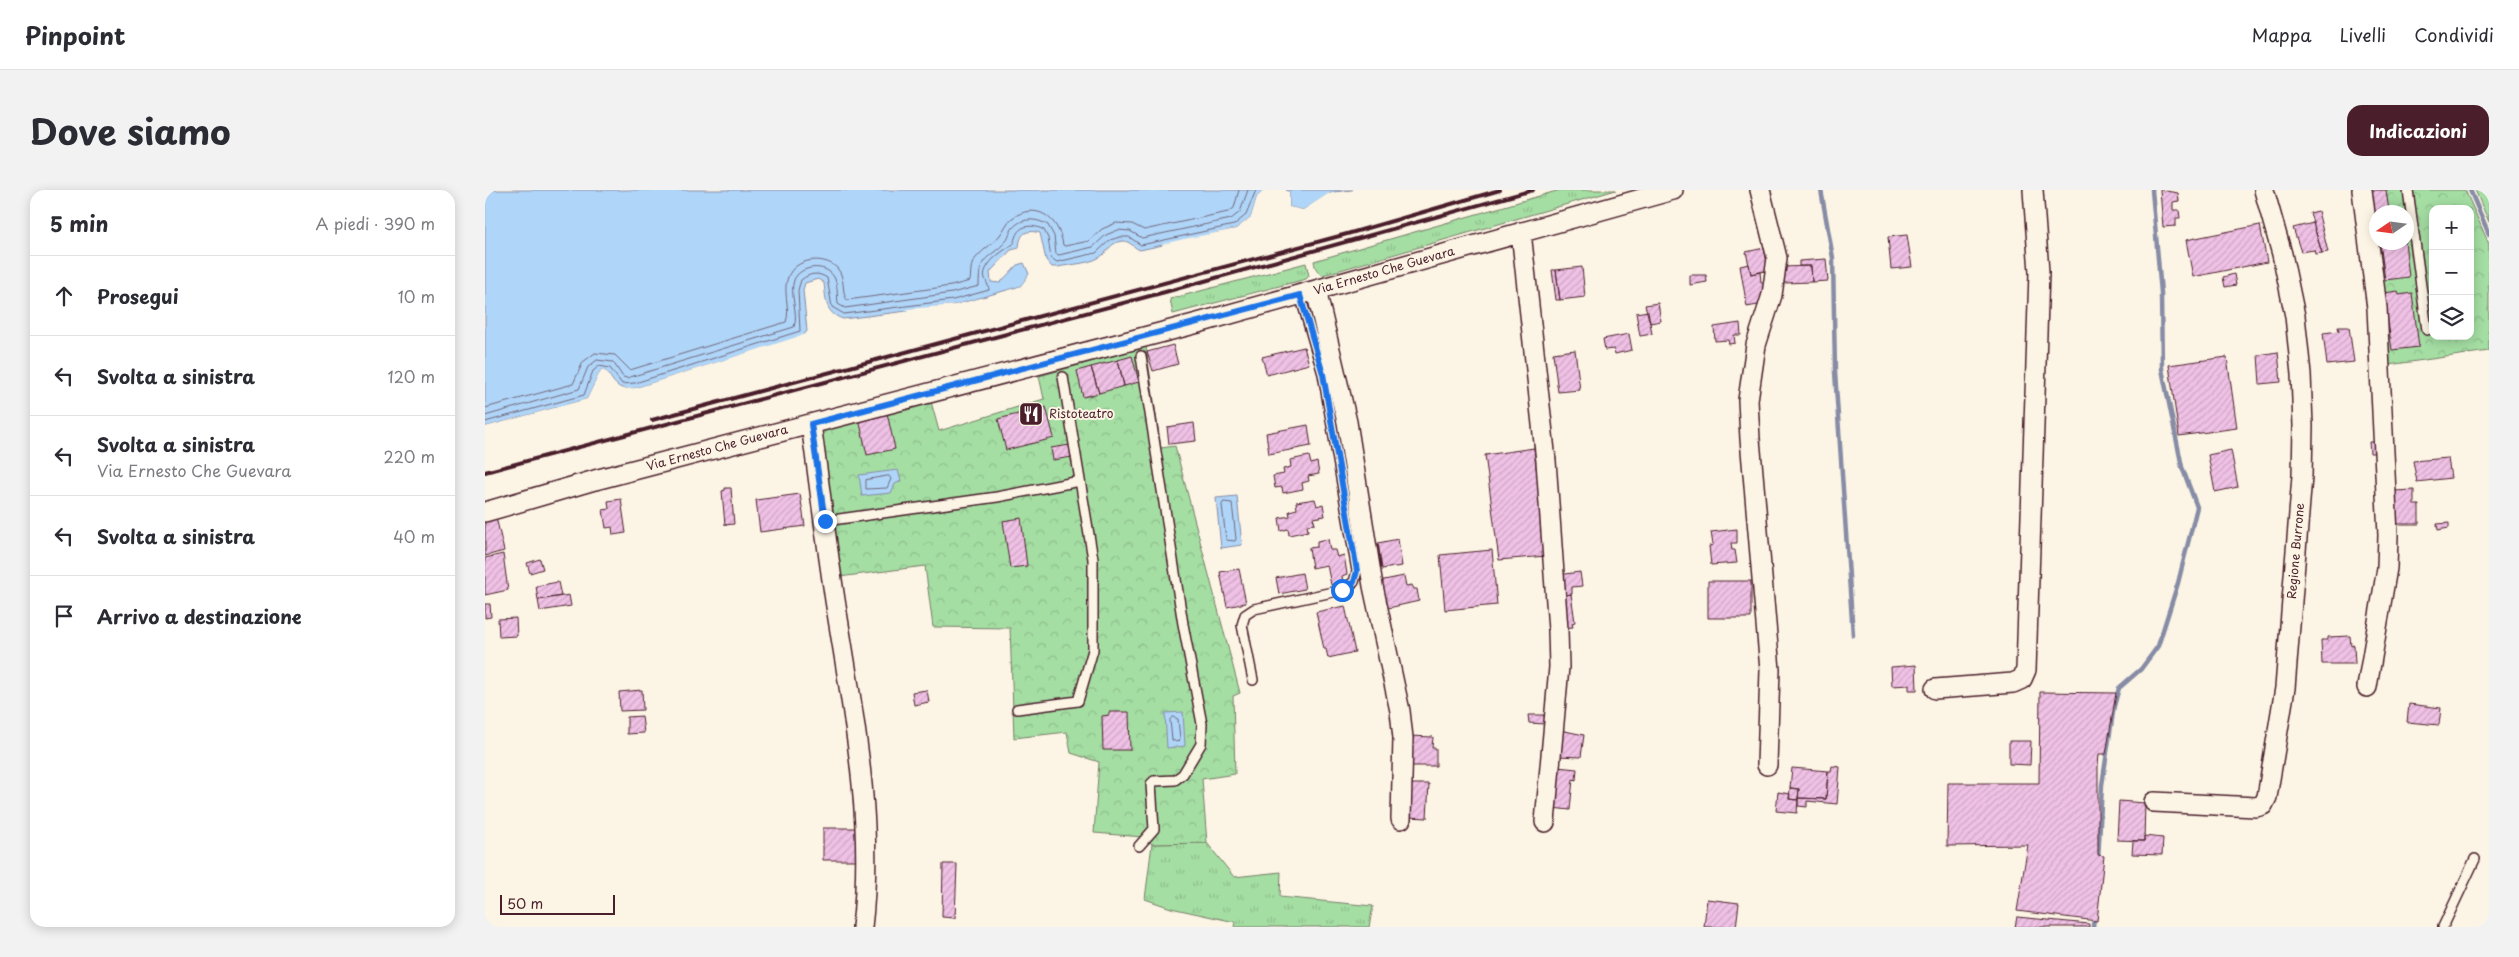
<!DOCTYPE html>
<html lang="it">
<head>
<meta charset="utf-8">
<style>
	:root { --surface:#fff; --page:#f2f2f3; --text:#2b2b33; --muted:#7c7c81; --line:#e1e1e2; --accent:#4a1f2b }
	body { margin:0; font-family:"Playpen Sans",sans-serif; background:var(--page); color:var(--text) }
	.controls { position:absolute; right:15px; top:15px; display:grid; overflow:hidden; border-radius:10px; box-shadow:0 2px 12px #0003 }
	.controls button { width:45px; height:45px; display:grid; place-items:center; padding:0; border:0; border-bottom:1px solid var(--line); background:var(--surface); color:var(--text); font:25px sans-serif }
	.compass { position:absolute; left:1884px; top:15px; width:45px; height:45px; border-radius:50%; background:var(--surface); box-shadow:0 2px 12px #0003; rotate:257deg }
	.scale { position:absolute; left:15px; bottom:12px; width:115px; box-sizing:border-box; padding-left:5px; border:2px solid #4a1f2b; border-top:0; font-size:14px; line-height:18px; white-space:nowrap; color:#4a1f2b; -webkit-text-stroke:4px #fcf5e5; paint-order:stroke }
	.stop { position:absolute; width:15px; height:15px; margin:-11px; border:4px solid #1a73e8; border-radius:50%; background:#fff }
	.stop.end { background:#1a73e8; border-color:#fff; box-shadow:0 1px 5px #0008 }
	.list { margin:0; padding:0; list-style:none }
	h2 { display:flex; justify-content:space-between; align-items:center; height:65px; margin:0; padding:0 20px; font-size:21px }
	h2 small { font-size:16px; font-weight:400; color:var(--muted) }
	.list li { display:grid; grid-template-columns:32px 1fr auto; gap:15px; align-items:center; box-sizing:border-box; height:80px; padding:0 20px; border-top:1px solid var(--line) }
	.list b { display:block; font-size:19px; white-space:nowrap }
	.list p { margin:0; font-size:16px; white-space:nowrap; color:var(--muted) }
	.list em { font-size:16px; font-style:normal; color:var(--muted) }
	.icon { flex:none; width:28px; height:28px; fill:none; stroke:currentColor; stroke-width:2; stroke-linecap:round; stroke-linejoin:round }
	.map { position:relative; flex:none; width:2004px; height:737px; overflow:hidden; border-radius:15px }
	header { display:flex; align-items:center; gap:30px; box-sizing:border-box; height:70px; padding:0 25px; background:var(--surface); border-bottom:1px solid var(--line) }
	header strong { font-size:24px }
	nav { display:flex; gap:28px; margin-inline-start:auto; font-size:18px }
	.intro { display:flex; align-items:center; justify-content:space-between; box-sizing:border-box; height:120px; padding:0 30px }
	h1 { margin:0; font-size:35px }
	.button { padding:12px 22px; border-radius:15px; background:var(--accent); color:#fff; font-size:18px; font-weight:700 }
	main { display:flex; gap:30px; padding:0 30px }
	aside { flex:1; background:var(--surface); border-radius:15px; box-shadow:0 2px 12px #0003 }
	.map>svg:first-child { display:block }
	.grass { fill:url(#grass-tufts); stroke:#777e67 }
	.park { fill:url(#park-crowns); stroke:#777e67; fill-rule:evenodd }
	.water { fill:#afd5f8; stroke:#878ca6 }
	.pier { fill:#fcf5e5 }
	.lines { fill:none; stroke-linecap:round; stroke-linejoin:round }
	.shore { stroke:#72687d; stroke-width:1 }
	.stream { stroke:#878ca6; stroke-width:4.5 }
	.building { fill:url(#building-hatch); stroke:#4a1f2b }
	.lane-casing { stroke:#4a1f2b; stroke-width:12 }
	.street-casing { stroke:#4a1f2b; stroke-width:22 }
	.lane { stroke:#fcf5e5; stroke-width:9 }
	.street { stroke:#fcf5e5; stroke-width:19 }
	.rail { stroke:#4a1f2b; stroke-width:4 }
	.route { stroke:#1a73e8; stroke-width:6 }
	.labels { text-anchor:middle; stroke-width:4; stroke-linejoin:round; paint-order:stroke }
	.street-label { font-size:12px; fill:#4a1f2b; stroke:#fcf5e5 }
	.poi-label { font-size:12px; fill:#4a1f2b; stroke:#fcf5e5; text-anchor:start }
</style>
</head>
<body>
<header>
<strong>Pinpoint</strong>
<nav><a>Mappa</a><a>Livelli</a><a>Condividi</a></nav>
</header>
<div class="intro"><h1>Dove siamo</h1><a class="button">Indicazioni</a></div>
<main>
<aside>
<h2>5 min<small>A piedi · 390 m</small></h2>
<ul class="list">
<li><svg class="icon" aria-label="ahead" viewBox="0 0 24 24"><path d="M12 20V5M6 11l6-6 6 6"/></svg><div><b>Prosegui</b></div><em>10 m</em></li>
<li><svg class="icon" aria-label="left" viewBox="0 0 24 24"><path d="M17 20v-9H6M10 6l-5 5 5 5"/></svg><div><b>Svolta a sinistra</b></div><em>120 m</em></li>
<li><svg class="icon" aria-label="left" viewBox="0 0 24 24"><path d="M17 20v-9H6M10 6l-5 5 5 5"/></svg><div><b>Svolta a sinistra</b><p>Via Ernesto Che Guevara</p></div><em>220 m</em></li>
<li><svg class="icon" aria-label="left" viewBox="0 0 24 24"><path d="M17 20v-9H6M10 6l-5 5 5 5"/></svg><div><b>Svolta a sinistra</b></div><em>40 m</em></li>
<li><svg class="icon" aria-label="arrive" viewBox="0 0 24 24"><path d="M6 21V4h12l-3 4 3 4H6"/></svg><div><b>Arrivo a destinazione</b></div></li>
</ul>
</aside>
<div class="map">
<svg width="2004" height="737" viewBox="0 0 2004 737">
	<defs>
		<pattern id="grass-tufts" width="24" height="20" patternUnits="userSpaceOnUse" patternTransform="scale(1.25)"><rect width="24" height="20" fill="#a4dea3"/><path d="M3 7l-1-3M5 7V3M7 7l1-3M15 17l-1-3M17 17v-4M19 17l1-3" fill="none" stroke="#8fbe8c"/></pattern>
		<pattern id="park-crowns" width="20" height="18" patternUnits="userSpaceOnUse" patternTransform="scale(1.25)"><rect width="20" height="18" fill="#a4dea3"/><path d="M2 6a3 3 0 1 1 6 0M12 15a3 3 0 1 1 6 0" fill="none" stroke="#8fbe8c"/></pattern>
		<pattern id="building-hatch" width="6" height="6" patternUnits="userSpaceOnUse" patternTransform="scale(1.25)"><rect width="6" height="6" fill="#efc1e5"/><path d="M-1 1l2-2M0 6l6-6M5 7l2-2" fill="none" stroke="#cea5c5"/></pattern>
	</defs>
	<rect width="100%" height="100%" fill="#fcf5e5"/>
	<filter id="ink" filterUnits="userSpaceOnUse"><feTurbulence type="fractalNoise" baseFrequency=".02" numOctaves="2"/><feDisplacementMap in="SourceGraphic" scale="10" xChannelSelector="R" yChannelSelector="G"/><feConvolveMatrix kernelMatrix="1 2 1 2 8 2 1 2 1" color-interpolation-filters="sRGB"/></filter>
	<g filter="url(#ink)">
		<!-- grass -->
		<path class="grass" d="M1075,0H1131L838,85C832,82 830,78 829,71Z
			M821,73L824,86L821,89L688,124L685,109Z
			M722,653L749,687L796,682L795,707L888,716L884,737H749L750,732L686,718L660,709L667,654Z"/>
		<!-- park -->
		<path class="park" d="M1883,0H1980L2004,54V161L1903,175ZM1948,19H1985V146H1948ZM1892,22H1922V52H1892Z
			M1990,0H2004V32Z
			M661,157L676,258L690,256L755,503L748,506L750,584L717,589L722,653L667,654L658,647L609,643L614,572L586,563L582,542L529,548L525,438L448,437L440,376L354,387L333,238L445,208L454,241L559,209L554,186Z"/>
		<!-- water -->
		<path class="water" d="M0,0H779L772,7L766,27L751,39L655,60C649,58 645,51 638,51C627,52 625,58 619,64C609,74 586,74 573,77H567L561,70L555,43C541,39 535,43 534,58L526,60L505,82L506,92L515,93L532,75L539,73L544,84L536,96L470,115L358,129C340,123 341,111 339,93L333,89L320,93L318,100L322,141L318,146L151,198C134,201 131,196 122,182L116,180L102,209L0,237Z
			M801,0H868L848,2L818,20L804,17V2Z
			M413,280L416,291L410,294L406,303L377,306L374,285Z
			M752,306L757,355L736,358L731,308Z
			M698,522L700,556L682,558L680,523Z"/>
		<!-- pier -->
		<path class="pier" d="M779,0L781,1L774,8L768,28L752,42L676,57L678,54L699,49L751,39L766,27L772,7Z
			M799,0L804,2V17L818,20L843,4L871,0L869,2L844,6L832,16L818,23L802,18V4Z
			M546,82L544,91L537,98L525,104L470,117L423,122L422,119L470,115L524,101L536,96Z
			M321,144H324L319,148L289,158L152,200L135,201L128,197L121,184L116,183L108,206L103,211L0,240V237L102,209L116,180L122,182L129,195L136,199L151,198Z"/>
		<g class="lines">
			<!-- shore -->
			<path class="shore" d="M0,218L88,194L98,172L110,163L130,165L145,180L301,132C306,119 297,101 303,87C310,68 339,65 352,78C361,88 356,102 362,110L466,96L485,91C486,85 485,78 488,72C495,61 507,55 515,45C519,40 521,34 526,29C551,10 574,28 578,55L580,56L604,51L617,39L631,33L647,34L659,40L743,22L749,18L754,0
				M0,226L94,199L103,177L112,170L128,172L138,187L142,188L309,137C314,123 304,105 309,90C315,75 341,73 349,87C353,94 352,106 353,114L360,118L467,103L494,96C494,63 504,71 522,50C524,47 525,42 527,39C536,27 551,28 563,35L569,46L571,64L574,65L608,57L621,45L633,40L645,41L657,48L746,29L755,22L763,0
				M0,232L99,205L108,181L114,176L125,178L137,194L150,193L315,141L313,100L316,90C325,83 333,82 342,88L347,117L359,124L468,110L504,100C504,93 496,88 501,79C506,68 518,61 527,55C531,52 528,53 530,48C534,34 548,34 559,40L563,48L566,68L572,72L611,63L625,50L635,47H644L656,55L749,35L761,25L771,0
				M404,286L406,289L402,298L381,299V290Z
				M739,312L747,313L751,349L750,351L741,350L737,315Z
				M688,527L693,529L695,549L692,552L687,550L685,530Z"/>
			<!-- stream -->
			<path class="stream" d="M1336,0L1348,68L1350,182L1368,445
				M1985,0L2004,44
				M1613,671L1617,595L1629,516L1634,498L1656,479L1673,456L1693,393L1712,317L1697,277L1677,179L1676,103L1667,0
				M1608,737L1609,726"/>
		</g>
		<!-- building -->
		<path class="building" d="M1675,0L1693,3L1694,11L1688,12V20H1694L1695,28H1691V36L1678,37Z
			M1883,0H1901L1904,21L1886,24Z
			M1833,21L1843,62L1837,63L1825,23Z
			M1828,33L1837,63L1830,64L1829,60L1816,62L1808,38Z
			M1775,35L1782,72L1708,87L1701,50Z
			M1422,45L1427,77L1406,79L1403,47Z
			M1895,52H1920L1924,87L1900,90Z
			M1279,58L1284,80L1266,84L1261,62Z
			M1341,69L1343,91L1327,92L1326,76H1314V71Z
			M1264,74L1266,84L1275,82L1276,92H1280L1278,114L1262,117L1255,76Z
			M1326,76L1327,92L1299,93L1298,77Z
			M1097,77L1100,107L1075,110L1071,80Z
			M1067,80H1071L1075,110H1071Z
			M1749,84L1751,95L1740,97L1738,87Z
			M1205,85H1221L1222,92L1205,95Z
			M1913,101L1914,105L1927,103L1934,157L1907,160L1899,103Z
			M1173,113L1176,131L1165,133L1160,115Z
			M1163,121L1167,144L1155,146L1151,123Z
			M1255,133L1256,145H1249L1250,153L1244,154L1243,150L1230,151L1229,137Z
			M1853,137H1864L1869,172L1842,175L1838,143L1854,141Z
			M1144,144L1147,160L1130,164L1129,159L1120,160L1118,149Z
			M688,155L693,174L668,181L662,162Z
			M819,157L824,174L782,185L777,167Z
			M1090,160L1095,200L1073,202L1068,163Z
			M1793,162L1796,192L1775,194L1773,165Z
			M647,166L654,192L639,196L633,170Z
			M1742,167L1752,238L1694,246L1684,175Z
			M633,170L639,196L614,203L606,177Z
			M606,177L614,203L598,207L592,181Z
			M561,217L569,248L521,260L513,229Z
			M402,223L410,259L382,265L374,229Z
			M709,233L711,251L684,254L682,237Z
			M823,235L826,256L784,264L781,243Z
			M1884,252H1896L1898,263H1885Z
			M585,255L587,267L568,270L566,258Z
			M1049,258L1061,366L1014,370L1000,265Z
			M1746,260L1753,297L1730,302L1723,265Z
			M824,266L826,274L832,272L834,284L823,286L824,291L817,293L818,299L798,303L797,297L790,298L788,286L799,284L798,279L806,277L805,270Z
			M1963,268L1966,288L1932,292L1928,271Z
			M240,298H246L249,334L240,335L237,301L240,300Z
			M1929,300V315H1934V334H1909V301Z
			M315,304L320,336L275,342L271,310Z
			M136,309L141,343L128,345L127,337L121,338L118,320L124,319L123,311Z
			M830,309L832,316L838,314L840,326L828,328L830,334L822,335L823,341L804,345L803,339L796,341L794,328L805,326L804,321L812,319L811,312Z
			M11,327L19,361L0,366V330Z
			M536,328L542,376L525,378L518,331Z
			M1964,333V338L1953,340L1952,334Z
			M1252,339V353H1246L1247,360H1250L1252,373L1226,375L1224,356L1228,355L1226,342Z
			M843,349L845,360H850L852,367L859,365L862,384L857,386L858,392L846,395L842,375L827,378L824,358L832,357V351Z
			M913,349L917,376L897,379L893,353Z
			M893,354L896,377L892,379L888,355Z
			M1007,360L1012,415L960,420L955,365Z
			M18,364L23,400L0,405V368Z
			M55,369L58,379L45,383L42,373Z
			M754,379L761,413L742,417L735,382Z
			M1095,382L1097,396L1087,397V404L1075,406L1072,385Z
			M817,383L820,399L794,404L791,388Z
			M919,386L921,396L927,395L929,399H932L934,411L899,419L894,391Z
			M1223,391H1266V428H1223Z
			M73,392L76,406L53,410L51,396Z
			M1086,404L1090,432L1087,433L1088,437L1078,438L1075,406Z
			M84,405L86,416L55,421L53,410Z
			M0,414H5L6,427L0,428Z
			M860,416L870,462L843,468L841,459H839L831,422Z
			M31,428L32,446L14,447L13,429Z
			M1865,446L1866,456L1869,455L1870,474H1837L1836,450H1843V447Z
			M1431,475L1432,500H1424V495L1407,496L1406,477Z
			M157,500L158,520L135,521L134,502Z
			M442,500L444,512L429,515L427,502Z
			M1555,502L1631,503L1621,564H1614L1613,577V665L1619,666L1612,731L1532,721L1543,655L1462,656L1463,593H1554Z
			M1924,514L1956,518L1954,535L1922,532Z
			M624,522H644L645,560H618L617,526L624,525Z
			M1043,525H1059L1060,534L1044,533Z
			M157,526L159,543L142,544V527Z
			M1075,540L1099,545L1096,567L1072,566Z
			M924,546L948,547L947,558H951V576H922Z
			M1524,551H1546L1545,575L1524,574Z
			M1347,576L1355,577L1352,614L1322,611V617L1313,616V608L1341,609L1343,581H1346Z
			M1072,577L1092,579L1091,590L1088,589L1085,620L1067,618Z
			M1307,578L1343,581L1341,609L1313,608L1314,599L1305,598Z
			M925,594H944L942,628L924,627Z
			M1305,598L1314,599L1313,610L1304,609Z
			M1293,602L1305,604L1304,609L1313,610L1312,623L1291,621Z
			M1634,611L1660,613L1659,651L1632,650Z
			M338,638H371V670H338Z
			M1659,646L1678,648L1677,665L1647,664L1648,651H1659Z
			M458,674H472L470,728L457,727Z
			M1222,709L1254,713L1251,737H1219Z
			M1532,727L1604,734V737H1530Z"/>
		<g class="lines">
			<defs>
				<path id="lane" d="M1923,0L1942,140
					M340,331L512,307L595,291
					M768,490L757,435L760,425L769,419L857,400L869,392L872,381L838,184L815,105
					M532,519L593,511L608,460V369L578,187
					M654,656L669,639L666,594L669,591L690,590L698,584L716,554L717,534L698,434L656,166
					M1958,737L1990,669"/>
				<path id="street" d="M1275,0L1292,68L1287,105L1271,155L1263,210L1265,249L1285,480L1282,575
					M1877,0L1892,118L1903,345L1902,378L1882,497
					M1036,42L1061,271L1073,440L1074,477L1060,632
					M831,100L862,232L888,396L915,521L918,548L916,629
					M326,234C334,292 341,351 350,410C367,518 390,627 377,737
					M0,322L110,290L713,133L1188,0
					M1450,499L1528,493L1537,489L1541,480L1554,82L1548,0
					M1669,612L1771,617L1778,615L1782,607L1800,498L1817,286L1818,236L1816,184L1810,126L1797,64L1779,0"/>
			</defs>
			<!-- lane casing -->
			<use href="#lane" class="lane-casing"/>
			<!-- street casing -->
			<use href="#street" class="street-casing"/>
			<!-- lane -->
			<use href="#lane" class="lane"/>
			<!-- street -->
			<use href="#street" class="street"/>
			<!-- rail -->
			<path class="rail" d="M167,230L862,44L1015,0
				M0,282L680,102L1048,0"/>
		</g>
	</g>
	<g class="lines" filter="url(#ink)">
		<!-- route -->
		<path class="route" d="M340,331L326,234L815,105L838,184L872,381L869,392L857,400"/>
	</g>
	<!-- icons -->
	<defs>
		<symbol id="restaurant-square" viewBox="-11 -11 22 22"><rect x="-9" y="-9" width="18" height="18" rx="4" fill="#4a1f2b" stroke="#fcf5e5"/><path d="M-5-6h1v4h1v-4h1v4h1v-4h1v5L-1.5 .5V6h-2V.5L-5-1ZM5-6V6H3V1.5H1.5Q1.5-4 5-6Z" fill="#fff"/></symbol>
	</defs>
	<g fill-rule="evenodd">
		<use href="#restaurant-square" x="532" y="210" width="28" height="28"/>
	</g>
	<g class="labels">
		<!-- street labels -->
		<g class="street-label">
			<text transform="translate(899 81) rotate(-16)" y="4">Via Ernesto Che Guevara</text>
			<text transform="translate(232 258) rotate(-15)" y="4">Via Ernesto Che Guevara</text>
			<text transform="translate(1811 361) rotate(-85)" y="4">Regione Burrone</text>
		</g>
		<!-- poi labels -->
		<g class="poi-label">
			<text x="564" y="228">Ristoteatro</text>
		</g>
	</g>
</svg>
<div class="controls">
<button>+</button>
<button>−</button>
<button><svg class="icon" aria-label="layers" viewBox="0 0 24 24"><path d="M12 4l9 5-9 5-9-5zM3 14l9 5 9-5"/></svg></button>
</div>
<svg class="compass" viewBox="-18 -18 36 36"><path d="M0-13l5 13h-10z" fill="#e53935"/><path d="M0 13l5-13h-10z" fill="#7c7c81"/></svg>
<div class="scale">50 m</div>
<div class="stop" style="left:857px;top:400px"></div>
<div class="stop end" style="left:340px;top:331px"></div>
</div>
</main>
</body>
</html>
